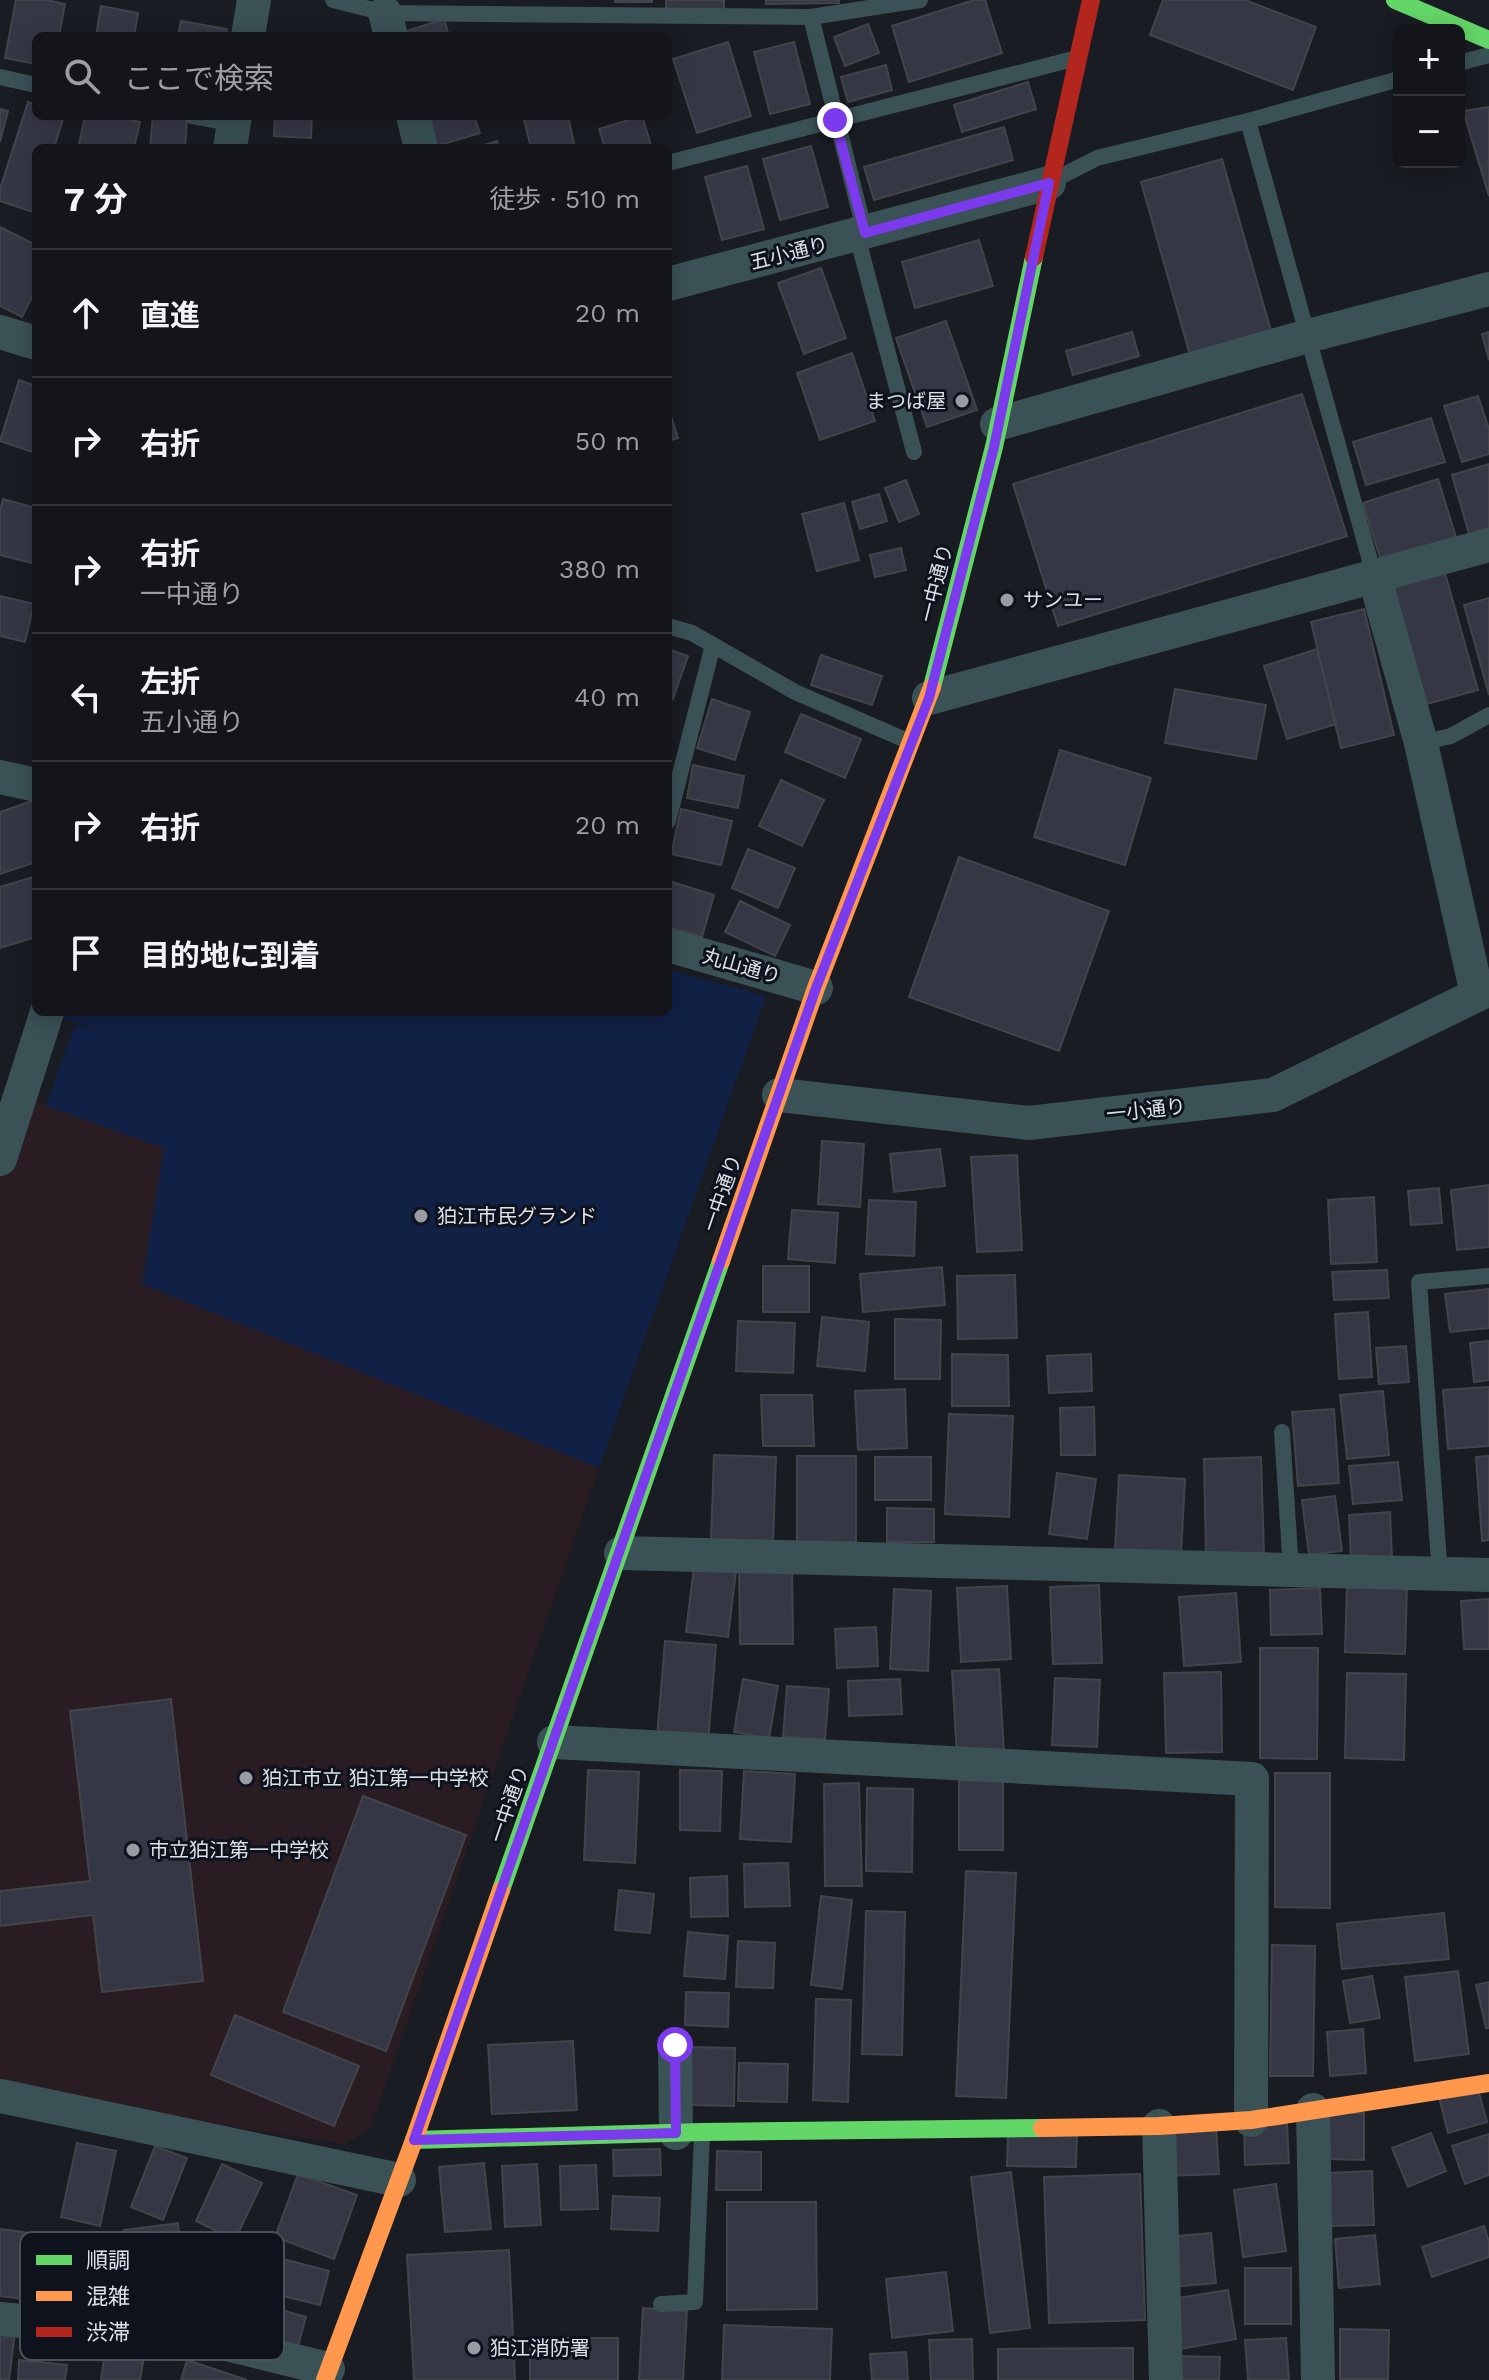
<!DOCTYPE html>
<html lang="ja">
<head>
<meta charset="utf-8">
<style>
	:root { --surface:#13151a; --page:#202227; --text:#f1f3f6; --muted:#9d9fa2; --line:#323439 }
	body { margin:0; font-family:"Work Sans","Noto Sans JP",sans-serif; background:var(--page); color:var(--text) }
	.controls { position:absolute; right:24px; top:24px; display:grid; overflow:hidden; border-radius:12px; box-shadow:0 4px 20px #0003 }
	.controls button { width:72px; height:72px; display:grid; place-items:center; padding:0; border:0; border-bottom:2px solid var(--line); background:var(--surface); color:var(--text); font:40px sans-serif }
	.stop { position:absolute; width:24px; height:24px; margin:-18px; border:6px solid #7c3aed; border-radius:50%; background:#fff }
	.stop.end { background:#7c3aed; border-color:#fff; box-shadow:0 2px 8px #0008 }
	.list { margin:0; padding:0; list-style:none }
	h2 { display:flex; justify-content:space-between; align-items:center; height:104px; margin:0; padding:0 32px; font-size:34px }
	h2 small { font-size:26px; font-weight:400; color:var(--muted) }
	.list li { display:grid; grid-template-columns:52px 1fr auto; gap:24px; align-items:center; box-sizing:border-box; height:128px; padding:0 32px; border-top:2px solid var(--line) }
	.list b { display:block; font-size:30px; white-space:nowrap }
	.list p { margin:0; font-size:26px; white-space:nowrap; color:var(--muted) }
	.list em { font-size:26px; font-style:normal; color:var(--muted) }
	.icon { flex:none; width:44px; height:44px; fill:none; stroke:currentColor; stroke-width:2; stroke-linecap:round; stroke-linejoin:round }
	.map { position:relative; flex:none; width:1489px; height:2380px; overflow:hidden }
	.search { position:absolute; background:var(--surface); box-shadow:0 4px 20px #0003; left:32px; top:32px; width:640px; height:88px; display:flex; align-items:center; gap:20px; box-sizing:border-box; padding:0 28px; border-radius:12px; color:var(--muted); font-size:30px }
	.panel { position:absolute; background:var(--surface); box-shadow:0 4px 20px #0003; left:32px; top:144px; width:640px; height:872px; border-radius:12px }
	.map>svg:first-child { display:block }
	.education { fill:#2a1c23 }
	.green { fill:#112045 }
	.building { fill:#363745; stroke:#42444a; stroke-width:2 }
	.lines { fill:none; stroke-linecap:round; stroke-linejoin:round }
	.lane { stroke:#3a5156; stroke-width:16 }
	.street { stroke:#3a5156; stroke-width:34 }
	.fast { stroke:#63d668; stroke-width:18 }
	.slow { stroke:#ff974d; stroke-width:18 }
	.jam { stroke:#b3261e; stroke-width:18 }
	.route { stroke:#7c3aed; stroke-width:10 }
	.poi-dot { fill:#989ba3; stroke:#0d121c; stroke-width:3 }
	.labels { text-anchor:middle; stroke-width:6; stroke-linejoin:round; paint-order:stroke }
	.street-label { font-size:20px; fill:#dce0e8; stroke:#0d121c }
	.poi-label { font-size:20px; fill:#dce0e8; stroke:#0d121c; text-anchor:start }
	.key { fill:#0d121c; stroke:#4b5059; stroke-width:2 }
	.key-label { font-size:22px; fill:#dce0e8 }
</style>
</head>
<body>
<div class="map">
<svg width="1489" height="2380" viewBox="0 0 1489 2380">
	<rect width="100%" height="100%" fill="#191c22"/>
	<!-- education -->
	<path class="education" d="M21,1096L165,1148L142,1284L599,1468L371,2127L345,2145L0,2089V1166Z"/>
	<!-- green -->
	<path class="green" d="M668,970L766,996L599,1468L142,1284L164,1148L46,1106L75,1024L110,1035L62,1017L63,1012H668Z"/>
	<!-- building -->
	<path class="building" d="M16,0H47L65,4L59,36H36V64L5,58Z
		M615,0H652V2H615Z
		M666,0H724V14L666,10Z
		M766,0H839V3L766,4Z
		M974,0H985L1002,53L909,82L892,26Z
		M1163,0H1245L1316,27L1293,90L1150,35Z
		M101,6L138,13L134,36H96Z
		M444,19L449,36H398L397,34Z
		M181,21L227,29L226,36H178Z
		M868,24L879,53L845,66L834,37Z
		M728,42L751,116L697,133L673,59Z
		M794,42L810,104L770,114L754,52Z
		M886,65L892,90L848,102L841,77Z
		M1028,82L1036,109L962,132L954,105Z
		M28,102L36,105V116H64L54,148H36V204L33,212L0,201V189Z
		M1489,107V196L1463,111Z
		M0,109L8,111L0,142Z
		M85,116H114L140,122L134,148H78Z
		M153,116L187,118L185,148H150Z
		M275,116H312L311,138L274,136Z
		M423,116H474L480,133L433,147Z
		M523,116H568L575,148H531Z
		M642,116L652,148H605L599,129Z
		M1004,127L1013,160L874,200L864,167Z
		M497,141L499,148H474Z
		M811,146L828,207L780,220L763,159Z
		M1222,159L1271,331L1190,355L1141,182Z
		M747,166L764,229L722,240L705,177Z
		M0,227L36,245V289L22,317L0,306Z
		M979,240L993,286L915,308L902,262Z
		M821,268L846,338L804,354L778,283Z
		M946,321L977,410L927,427L896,338Z
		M1132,332L1139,356L1073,375L1066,351Z
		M1489,332V360L1482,334Z
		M852,353L875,421L820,440L797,373Z
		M19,380L36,386V453L0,441Z
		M1302,394L1347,536L1058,626L1013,484Z
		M1478,396L1489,429V454L1462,462L1444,406Z
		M668,407L678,438L668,441Z
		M1431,418L1445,462L1366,485L1353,442Z
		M1489,464V528L1469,534L1452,475Z
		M1438,479L1456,537L1381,561L1363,503Z
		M906,480L919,514L899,522L885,488Z
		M879,494L887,521L860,529L852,502Z
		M3,499L36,508V550L32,563L0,555V511Z
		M844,503L859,560L817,571L802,514Z
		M901,548L906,570L875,577L870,555Z
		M1445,573L1478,690L1423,705L1390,588Z
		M0,596L34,604L25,642L0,636Z
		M1489,598V695L1464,605Z
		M1364,609L1394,735L1341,748L1311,622Z
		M668,649L688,656L673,699L668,697Z
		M1317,649L1336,724L1287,739L1264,666Z
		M821,655L882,676L872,705L811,685Z
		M1175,689L1266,705L1256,759L1165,743Z
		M712,699L750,712L735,760L697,748Z
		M801,714L861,739L845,778L785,752Z
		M1060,750L1151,778L1125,865L1034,837Z
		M693,765L744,776L738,808L687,798Z
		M781,780L824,800L802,846L759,826Z
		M35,800L36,862L0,874V812Z
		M681,809L732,821L721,865L671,854Z
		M748,849L795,868L778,908L732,888Z
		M959,857L1109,911L1059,1051L909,997Z
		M36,876V937L0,948V887Z
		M669,881L714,895L702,937L668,927Z
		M740,901L790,925L775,956L725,932Z
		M822,1141L864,1144L860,1207L818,1204Z
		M940,1149L945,1186L894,1192L890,1154Z
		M1017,1155L1022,1250L977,1252L971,1157Z
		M1489,1185V1247L1457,1250L1451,1190Z
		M1439,1188L1442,1223L1411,1225L1408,1191Z
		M1374,1197L1377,1262L1331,1264L1328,1200Z
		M869,1200L916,1202L914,1256L866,1254Z
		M792,1210L838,1213L835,1263L788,1259Z
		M763,1266H809V1312H763Z
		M942,1267L945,1305L863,1312L860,1274Z
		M1387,1270L1389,1298L1334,1300L1332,1272Z
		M1015,1275L1017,1338L958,1339L957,1276Z
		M1489,1289V1328L1450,1332L1445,1294Z
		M1368,1312L1372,1377L1339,1379L1335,1314Z
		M822,1317L869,1322L865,1371L817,1366Z
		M895,1319L941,1320L940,1379H895Z
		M738,1321L795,1323L793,1373L736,1371Z
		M1489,1341V1380L1474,1382L1470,1343Z
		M1406,1346L1409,1382L1379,1384L1376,1348Z
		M952,1354L1008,1355L1009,1406H952Z
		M1091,1354L1092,1391L1049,1393L1047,1356Z
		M1489,1387V1446L1448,1449L1443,1390Z
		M905,1389L907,1448L858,1450L855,1391Z
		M1383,1391L1389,1455L1347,1459L1340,1395Z
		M761,1395H812L814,1446H763Z
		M1094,1407L1095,1455H1061L1060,1408Z
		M1334,1409L1339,1483L1298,1486L1292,1412Z
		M949,1414L1013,1416L1009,1517L945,1514Z
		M714,1455L776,1457L773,1542L711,1540Z
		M797,1456H856V1542H797Z
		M1489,1456V1540L1482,1541L1476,1457Z
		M875,1457H931V1500H875Z
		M1261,1457L1264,1553L1206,1554L1204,1459Z
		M1398,1462L1402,1500L1353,1504L1349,1466Z
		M1057,1473L1096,1479L1087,1539L1049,1534Z
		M1119,1475L1185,1479L1181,1554L1115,1549Z
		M1335,1496L1342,1551L1309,1555L1302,1500Z
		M887,1508L934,1509V1542H887Z
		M1390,1512L1392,1558L1351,1560L1349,1515Z
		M792,1564L793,1644H740L739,1565Z
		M694,1566L736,1571L728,1637L686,1632Z
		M1099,1585L1102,1663L1053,1664L1050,1587Z
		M1347,1585L1407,1587L1405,1654L1345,1652Z
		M1007,1586L1011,1659L961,1662L957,1588Z
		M1320,1588L1322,1634L1271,1635L1270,1590Z
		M894,1589L931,1591L928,1671L890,1669Z
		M1236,1593L1241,1662L1184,1666L1179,1597Z
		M1489,1599V1649H1464L1461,1601Z
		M876,1627L878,1666L837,1668L835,1629Z
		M665,1641L716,1645L708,1742L657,1737Z
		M1260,1648H1318L1317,1759L1260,1758Z
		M999,1669L1004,1753L957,1755L952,1671Z
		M1221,1672L1222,1752L1166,1753L1164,1673Z
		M1347,1673L1406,1674L1404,1760L1345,1758Z
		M1055,1678L1100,1680L1097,1747L1052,1745Z
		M743,1679L778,1686L769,1738L734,1732Z
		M900,1679L902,1714L849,1716L848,1681Z
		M787,1686L829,1689L825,1739L783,1737Z
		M171,1699L203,1981L102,1992L93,1915L0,1926V1891L90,1881L70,1711Z
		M588,1770L639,1772L635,1863L584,1860Z
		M680,1770L722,1771L720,1831L680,1830Z
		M744,1771L795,1774L791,1842L740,1839Z
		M1275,1773H1330V1908L1275,1907Z
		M959,1780L1003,1781V1850H959Z
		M859,1783L862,1886H825L824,1784Z
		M867,1788L913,1789L912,1872L866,1871Z
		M363,1796L466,1835L386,2051L283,2012Z
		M788,1863L790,1906L745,1907L744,1864Z
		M966,1871L1016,1873L1006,2098L956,2096Z
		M727,1876L728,1916L691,1917L690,1878Z
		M619,1890L654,1894L650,1933L615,1930Z
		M821,1896L852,1900L842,1989L811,1985Z
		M866,1911L905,1912L902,2055L862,2054Z
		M1444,1913L1449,1959L1342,1969L1337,1924Z
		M688,1932L728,1936L725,1979L684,1976Z
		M738,1941L775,1943L773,1988L736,1987Z
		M1272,1945L1315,1946L1313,2076H1270Z
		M1458,1971L1469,2054L1415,2061L1405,1977Z
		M1372,1976L1380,2018L1350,2023L1343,1981Z
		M1489,1982V2028H1486L1476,1985Z
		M686,1992L729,1993L728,2027L685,2025Z
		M816,1999L851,2000L848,2102L813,2100Z
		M235,2015L359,2066L334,2126L211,2075Z
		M1363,2029L1366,2073L1330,2076L1327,2032Z
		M573,2041L577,2110L492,2114L488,2045Z
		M690,2047L735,2048L734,2106L689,2105Z
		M739,2063L788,2064L787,2102L738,2101Z
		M1477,2086L1487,2122L1448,2133L1439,2097Z
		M1325,2113H1364V2160L1325,2159Z
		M1287,2124L1289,2163L1245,2165L1244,2126Z
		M1216,2126L1219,2174L1168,2176L1166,2128Z
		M1008,2133L1077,2134L1076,2167L1007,2166Z
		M1431,2133L1446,2171L1408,2187L1392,2148Z
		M1489,2134V2175L1465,2184L1452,2146Z
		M77,2143L116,2151L100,2226L61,2217Z
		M155,2146L187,2158L163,2220L131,2207Z
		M660,2149L661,2175L614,2176L613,2150Z
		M717,2151L761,2152V2190H716Z
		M484,2163L491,2229L445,2232L439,2167Z
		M222,2164L262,2183L235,2240L196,2221Z
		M537,2164L541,2225L505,2227L502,2166Z
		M596,2165L598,2209L561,2210L560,2166Z
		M1372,2171L1374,2225L1329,2226L1327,2173Z
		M1011,2172L1030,2328L990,2333L971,2177Z
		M298,2174L357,2195L334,2259L275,2237Z
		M1140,2174L1145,2320L1049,2323L1044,2177Z
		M1276,2184L1286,2251L1243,2257L1234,2190Z
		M613,2196L660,2198L658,2231L611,2229Z
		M727,2202H816L817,2309L727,2310Z
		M178,2223L181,2249L128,2256L124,2230Z
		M1484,2226L1489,2242V2257L1432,2277L1422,2247Z
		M0,2229L31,2233L23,2299L0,2296Z
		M1211,2233L1216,2283L1171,2287L1166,2237Z
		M1375,2235L1380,2284L1339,2288L1335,2239Z
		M509,2250L515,2380H414L407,2255Z
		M279,2258L329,2271L320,2305L271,2293Z
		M1245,2268H1291V2324H1245Z
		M946,2272L953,2331L892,2338L886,2279Z
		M1228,2290L1236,2339L1180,2349L1172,2299Z
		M264,2305L306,2317L296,2353L254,2341Z
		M643,2308L687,2311L683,2380H639Z
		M724,2325L832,2329L830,2380H722Z
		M1340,2329L1389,2330L1388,2379H1340Z
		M0,2330L15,2332L9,2380H0Z
		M530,2338H618V2380H530Z
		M1286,2338L1289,2380H1248L1245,2340Z
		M972,2339L973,2380H931L929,2340Z
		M1133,2348V2380H998V2349Z
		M105,2350L144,2356L140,2380H101Z
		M906,2352L908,2380H872L870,2354Z
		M1174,2356L1220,2357L1219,2380H1174Z
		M19,2360L67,2365L65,2380H18Z
		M187,2360L247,2380H181Z"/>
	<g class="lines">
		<!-- lane -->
		<path class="lane" d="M333,0L385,13L811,17L920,0
			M811,17L865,233
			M1459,63L1489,55
			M0,77L36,85
			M192,116L233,124
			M1248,121L1374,575
			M668,163L1073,59
			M1056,179L1097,158L1248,121L1399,79
			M857,236L914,452
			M668,626L692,633L795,692L910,742
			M1421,743L1451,736L1489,715
			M668,821L713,645
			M1282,1432L1291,1570
			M1440,1576L1419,1282L1489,1276
			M661,2304L695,2302L702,2134"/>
		<!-- street -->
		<path class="street" d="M385,13L391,36
			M248,36L254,0
			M413,116L421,148
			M230,148L235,116
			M668,284L1049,183
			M0,332L36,343
			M997,424L1308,336L1489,289
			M1374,575L1421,743L1477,994
			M929,698L1489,545
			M0,777L36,785
			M668,945L816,988
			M779,1095L1029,1123L1273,1095L1489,989
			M0,1159L47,1012
			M621,1553L1489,1575
			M554,1742L1252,1779L1251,2120
			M675,2045L676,2133
			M0,2096L399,2180
			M1313,2110L1318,2380
			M1159,2126L1166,2380
			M0,2319L203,2338L328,2369"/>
		<!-- fast -->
		<path class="fast" d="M1395,0L1489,40
			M932,687L994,447L1034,257
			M501,1890L721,1261
			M414,2140L702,2132L1042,2128"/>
		<!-- slow -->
		<path class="slow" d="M721,1261L816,988L932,687
			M1042,2128L1159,2126L1251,2120L1489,2083
			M325,2380L414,2140L501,1890"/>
		<!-- jam -->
		<path class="jam" d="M1034,257L1091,0"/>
	</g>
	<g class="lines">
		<!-- route -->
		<path class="route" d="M675,2045L676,2133L414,2140L816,988L929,698L994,447L1049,183L865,233L835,120"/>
	</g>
	<!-- markers -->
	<g class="poi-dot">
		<circle cx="962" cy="401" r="8"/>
		<circle cx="1007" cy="600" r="8"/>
		<circle cx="421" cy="1216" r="8"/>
		<circle cx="246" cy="1778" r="8"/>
		<circle cx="133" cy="1850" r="8"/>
		<circle cx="474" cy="2348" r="8"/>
	</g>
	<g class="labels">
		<!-- street labels -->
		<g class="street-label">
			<text transform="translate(789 253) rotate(-14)" y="7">五小通り</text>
			<text transform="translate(936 583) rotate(-76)" y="7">一中通り</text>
			<text transform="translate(742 966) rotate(16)" y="7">丸山通り</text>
			<text transform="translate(1146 1110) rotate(-6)" y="7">一小通り</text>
			<text transform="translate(722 1193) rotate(-71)" y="7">一中通り</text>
			<text transform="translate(509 1804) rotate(-71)" y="7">一中通り</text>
		</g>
		<!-- poi labels -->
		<g class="poi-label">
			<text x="946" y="408" text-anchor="end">まつば屋</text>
			<text x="1023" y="607">サンユー</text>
			<text x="437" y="1223">狛江市民グランド</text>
			<text x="262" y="1785">狛江市立 狛江第一中学校</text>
			<text x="149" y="1857">市立狛江第一中学校</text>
			<text x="490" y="2355">狛江消防署</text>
		</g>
	</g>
	<!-- legend -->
	<rect x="20" y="2232" width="264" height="128" rx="12" class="key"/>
	<rect x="36" y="2255" width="36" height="10" fill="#63d668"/>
	<rect x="36" y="2291" width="36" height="10" fill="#ff974d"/>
	<rect x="36" y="2327" width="36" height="10" fill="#b3261e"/>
	<g class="key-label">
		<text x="86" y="2268">順調</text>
		<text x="86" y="2304">混雑</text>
		<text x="86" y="2340">渋滞</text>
	</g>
</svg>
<div class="controls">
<button>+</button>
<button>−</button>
</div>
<div class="stop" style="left:675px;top:2045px"></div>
<div class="stop end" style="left:835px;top:120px"></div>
<div class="search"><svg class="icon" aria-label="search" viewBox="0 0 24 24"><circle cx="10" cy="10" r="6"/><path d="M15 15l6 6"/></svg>ここで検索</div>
<section class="panel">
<h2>7 分<small>徒歩 · 510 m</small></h2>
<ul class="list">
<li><svg class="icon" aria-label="ahead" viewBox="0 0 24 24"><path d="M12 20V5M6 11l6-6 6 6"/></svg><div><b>直進</b></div><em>20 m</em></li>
<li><svg class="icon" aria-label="right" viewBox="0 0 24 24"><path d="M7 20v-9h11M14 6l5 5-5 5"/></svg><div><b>右折</b></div><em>50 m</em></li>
<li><svg class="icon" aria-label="right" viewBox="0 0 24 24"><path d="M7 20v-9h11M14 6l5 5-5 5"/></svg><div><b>右折</b><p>一中通り</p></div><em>380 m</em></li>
<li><svg class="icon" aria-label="left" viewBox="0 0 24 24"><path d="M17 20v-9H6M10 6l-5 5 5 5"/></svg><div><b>左折</b><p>五小通り</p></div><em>40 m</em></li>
<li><svg class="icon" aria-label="right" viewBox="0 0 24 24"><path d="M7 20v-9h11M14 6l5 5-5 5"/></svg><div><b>右折</b></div><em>20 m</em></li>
<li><svg class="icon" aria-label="arrive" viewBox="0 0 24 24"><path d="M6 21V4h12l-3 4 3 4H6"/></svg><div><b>目的地に到着</b></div></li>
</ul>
</section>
</div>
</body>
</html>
